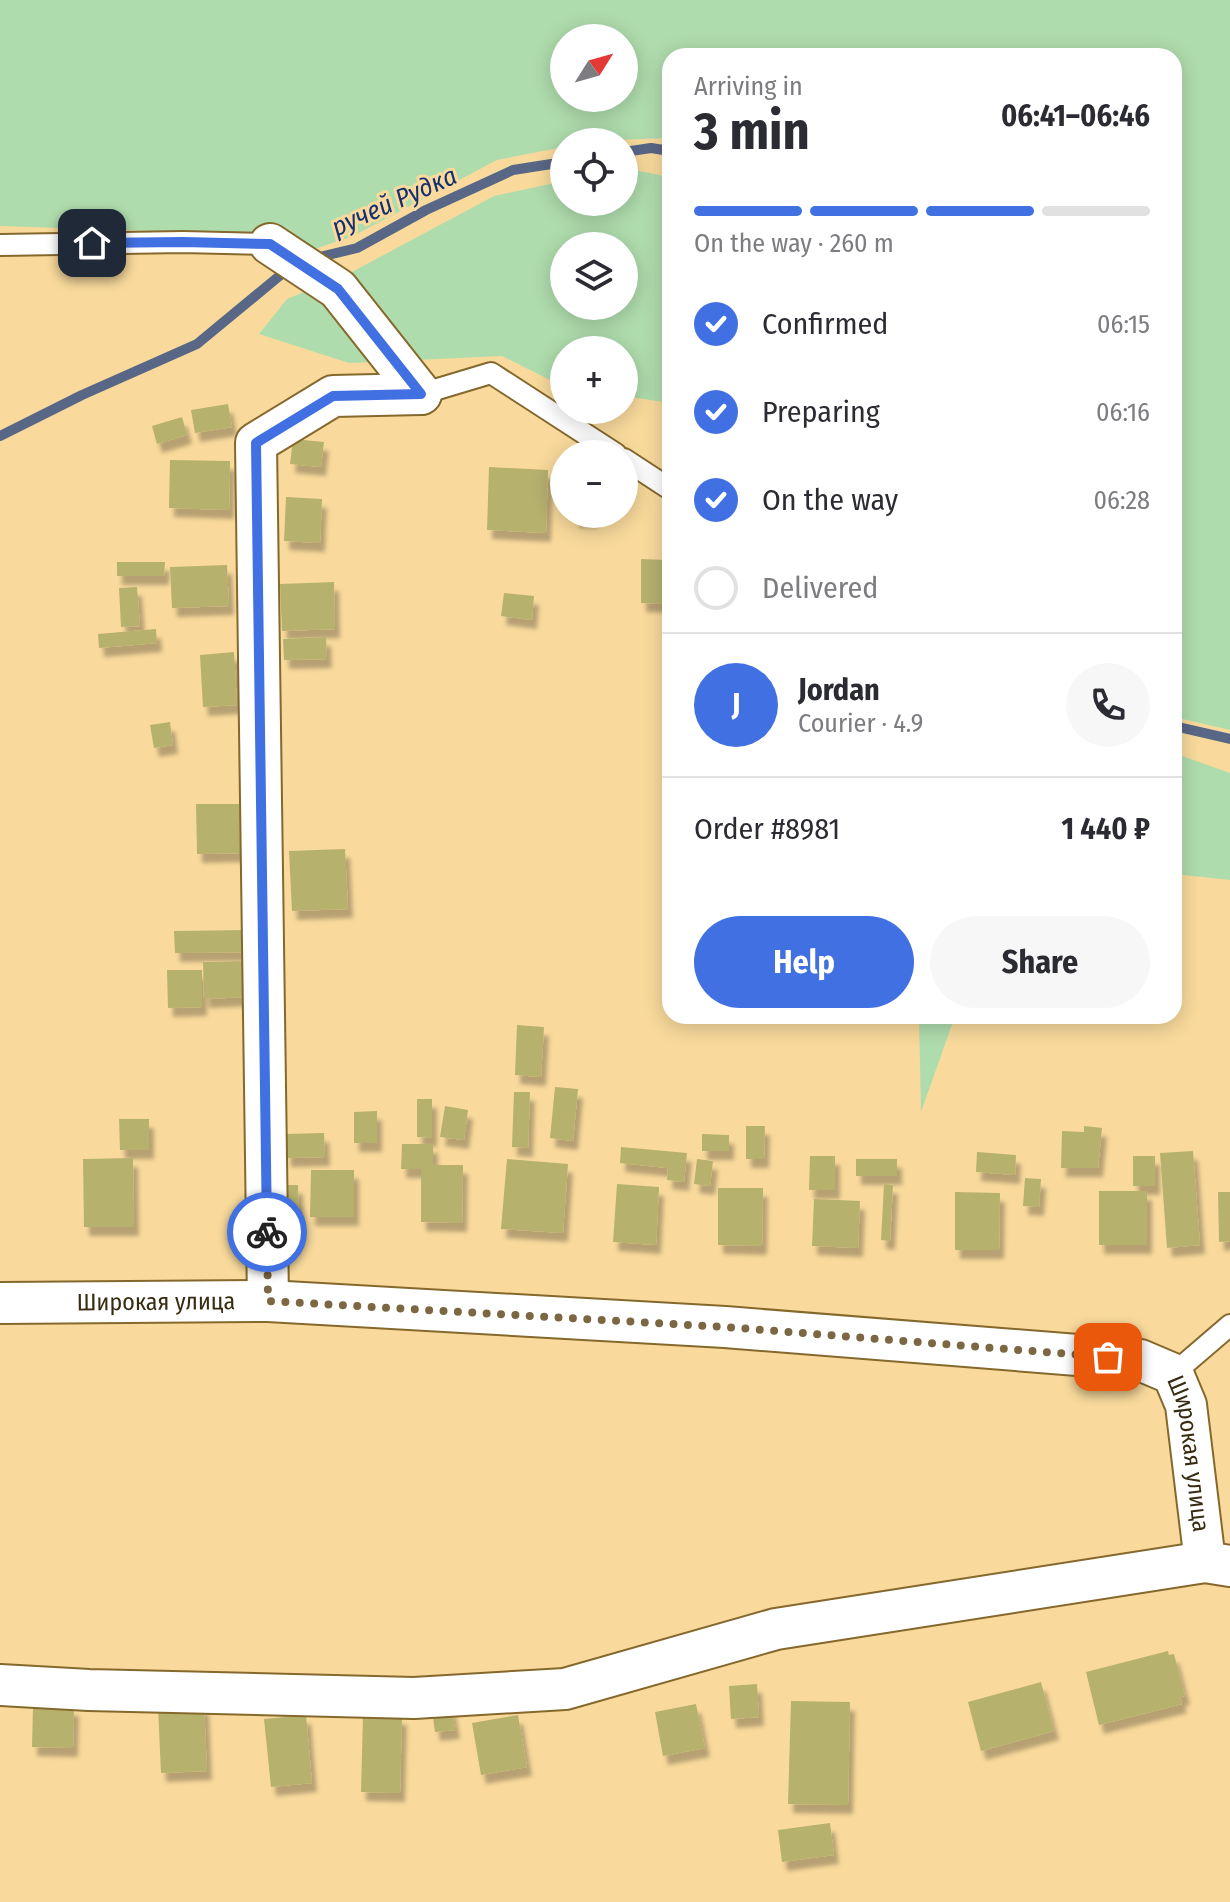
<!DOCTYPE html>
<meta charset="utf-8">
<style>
body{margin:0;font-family:"Fira Sans Condensed",sans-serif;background:#f7f7f7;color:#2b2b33;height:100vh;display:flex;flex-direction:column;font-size:30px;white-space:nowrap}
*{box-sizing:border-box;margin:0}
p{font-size:26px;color:#7c7c81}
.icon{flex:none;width:44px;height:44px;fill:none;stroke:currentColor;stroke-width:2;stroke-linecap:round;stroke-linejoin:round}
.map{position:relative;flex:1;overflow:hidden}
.panel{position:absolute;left:662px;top:48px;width:520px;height:976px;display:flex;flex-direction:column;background:#fff;border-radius:24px;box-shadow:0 4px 20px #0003}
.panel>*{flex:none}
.needle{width:52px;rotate:53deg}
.buttons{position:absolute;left:550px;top:24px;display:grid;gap:16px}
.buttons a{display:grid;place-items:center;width:88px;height:88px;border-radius:50%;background:#fff;box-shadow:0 4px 20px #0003;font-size:40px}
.pin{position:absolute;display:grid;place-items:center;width:68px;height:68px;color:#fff;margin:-34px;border-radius:16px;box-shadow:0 4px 12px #0006}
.courier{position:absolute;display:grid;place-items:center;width:80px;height:80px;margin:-40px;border:6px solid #4070e1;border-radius:50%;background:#fff;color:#222;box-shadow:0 2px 10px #0007}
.overview em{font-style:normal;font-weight:700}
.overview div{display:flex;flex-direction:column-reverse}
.overview{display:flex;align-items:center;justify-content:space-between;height:136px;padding:0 32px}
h1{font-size:52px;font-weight:700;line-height:60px}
.bar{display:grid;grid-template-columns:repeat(4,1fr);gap:12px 8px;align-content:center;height:96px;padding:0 32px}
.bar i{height:10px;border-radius:6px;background:#e1e1e2}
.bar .selected{background:#4070e1}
.bar p{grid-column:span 4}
.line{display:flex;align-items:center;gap:20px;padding:0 32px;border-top:2px solid #e1e1e2}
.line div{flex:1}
.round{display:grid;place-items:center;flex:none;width:84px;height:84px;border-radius:42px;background:#f7f7f7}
ol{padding:0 32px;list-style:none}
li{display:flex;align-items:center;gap:24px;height:88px}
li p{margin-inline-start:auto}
li .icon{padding:8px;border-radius:50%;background:#4070e1;color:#fff;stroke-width:4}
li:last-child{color:#7c7c81}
li i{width:44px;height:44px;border:4px solid #e1e1e2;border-radius:50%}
.cta{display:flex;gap:16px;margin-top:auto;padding:16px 32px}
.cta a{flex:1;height:92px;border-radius:48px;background:#4070e1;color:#fff;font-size:32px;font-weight:700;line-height:92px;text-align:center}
.cta a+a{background:#f7f7f7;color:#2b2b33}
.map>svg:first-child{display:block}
</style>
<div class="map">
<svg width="1230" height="1902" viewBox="0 0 1230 1902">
<defs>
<filter id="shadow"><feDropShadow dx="5" dy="9" stdDeviation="2" flood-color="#0004"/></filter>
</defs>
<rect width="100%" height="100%" fill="#f9da9c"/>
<g fill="#afdcad" fill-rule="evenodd">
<path d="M0,0H1230V730L1174,717V56H670V138L564,142V147L497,160L353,236L309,251L281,235L0,226ZM564,38H624V98H564Z"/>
<path d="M624,168L670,177V403L624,396V350H564V387L502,356L349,363L259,334L287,299L348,274L494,196L564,181V202H624ZM564,246H624V306H564Z"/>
<path d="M1174,753L1230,773V880L1174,874Z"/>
<path d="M919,1016H955L921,1112Z"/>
</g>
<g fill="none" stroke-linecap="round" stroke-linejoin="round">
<g stroke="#596786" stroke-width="10">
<path d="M624,152L651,148L670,151"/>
<path d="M311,259L357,248L426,210L513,170L564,162"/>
<path d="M0,436L82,395L197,344L289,268"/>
<path d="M1174,726L1230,739"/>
</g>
</g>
<g fill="#b7b16e" filter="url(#shadow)">
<path d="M228,404L232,427L195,433L191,410Z"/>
<path d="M182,417L187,435L157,444L152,426Z"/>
<path d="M293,439L324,442L321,467L290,464Z"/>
<path d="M170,460L230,461L229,510L169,508Z"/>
<path d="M489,467L548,470L546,533L487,530Z"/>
<path d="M286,497L322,499L320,543L284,541Z"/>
<rect x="574" y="514" width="19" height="5"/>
<path d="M641,559L667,560V604L641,603Z"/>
<path d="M117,562H165L164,576H117Z"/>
<path d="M227,565L229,606L172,608L170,567Z"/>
<path d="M334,582L335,629L282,631L280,584Z"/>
<path d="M137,587L140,626L121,627L119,588Z"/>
<path d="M504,593L534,596L532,620L501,616Z"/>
<path d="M156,629L157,643L99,648L98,634Z"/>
<path d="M326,637L327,659L284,660L283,639Z"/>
<path d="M234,652L237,705L203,707L200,655Z"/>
<path d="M170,722L173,745L154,748L150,725Z"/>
<path d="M196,804H239L240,853L197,854Z"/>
<path d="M345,849L348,909L292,911L289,851Z"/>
<path d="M248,930V952L175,953L174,931Z"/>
<path d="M247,961L248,997L204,999L203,962Z"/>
<path d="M167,970H202V1007L168,1008Z"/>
<path d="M517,1025L544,1027L541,1077L515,1075Z"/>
<path d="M555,1087L578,1089L573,1141L550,1138Z"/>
<path d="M514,1092H530L528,1148L512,1147Z"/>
<path d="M417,1099H432V1138L417,1137Z"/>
<path d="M445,1106L468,1110L464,1140L440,1137Z"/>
<path d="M377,1111V1143H354V1112Z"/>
<path d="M119,1119H149V1150H120Z"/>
<path d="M746,1126H765L764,1159H746Z"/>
<path d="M1084,1126L1102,1128L1098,1168H1061L1062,1131L1084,1132Z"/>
<path d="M324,1133L325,1157L286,1158L285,1134Z"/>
<path d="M702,1134L729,1135V1151H702Z"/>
<path d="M402,1144H433V1165H463L462,1223L421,1222V1169H401Z"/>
<path d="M621,1147L687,1153L684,1182L667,1180L668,1168L620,1163Z"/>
<path d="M1193,1151L1200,1245L1167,1248L1160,1153Z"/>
<path d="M977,1152L1016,1155L1015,1175L976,1172Z"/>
<path d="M810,1156H835V1190H809Z"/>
<rect x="1133" y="1156" width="22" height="30"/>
<path d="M133,1158L134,1227H84L83,1159Z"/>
<path d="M507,1159L568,1164L563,1233L501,1229Z"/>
<path d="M697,1159L713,1161L710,1186L694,1184Z"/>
<rect x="856" y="1159" width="41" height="17"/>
<path d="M311,1170H354V1217H310Z"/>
<path d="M1025,1178L1041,1179L1039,1207L1023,1206Z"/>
<path d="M617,1184L659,1187L656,1245L613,1242Z"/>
<path d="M884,1184L893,1185L890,1241L881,1240Z"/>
<path d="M278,1185H298L299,1213H279Z"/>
<path d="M718,1188H763L762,1246L718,1245Z"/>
<rect x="1099" y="1191" width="48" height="54"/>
<path d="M955,1192L1000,1193L999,1250H955Z"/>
<path d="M1218,1192H1230V1241L1219,1242Z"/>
<path d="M814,1199L860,1201L858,1248L812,1246Z"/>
<path d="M1168,1651L1169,1655L1174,1654L1185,1696L1180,1697L1182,1704L1099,1725L1086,1672Z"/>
<path d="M1041,1682L1054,1731L981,1751L968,1702Z"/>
<path d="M757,1684L759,1717L731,1719L729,1686Z"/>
<path d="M791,1701L850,1702L848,1805L788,1804Z"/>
<path d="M696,1704L705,1748L663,1756L655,1712Z"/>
<path d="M33,1705L74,1707L73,1748L32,1747Z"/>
<path d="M204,1705L207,1771L161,1773L158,1707Z"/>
<path d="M451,1707L455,1730L435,1732L432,1710Z"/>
<path d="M306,1715L312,1783L271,1787L264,1719Z"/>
<path d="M363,1715L402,1716L400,1793L361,1792Z"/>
<path d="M518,1715L527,1767L481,1775L472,1723Z"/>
<path d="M830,1823L834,1855L782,1862L778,1830Z"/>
</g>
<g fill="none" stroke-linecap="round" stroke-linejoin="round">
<defs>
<g id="service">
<path d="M0,245L183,242L270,244"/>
<path d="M421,394L491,373L616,454"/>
<path d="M624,459L670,489"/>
<path d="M1173,1374L1230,1325"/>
</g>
<g id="minor">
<path d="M270,244L338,289L421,394"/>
<path d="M268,1301L256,443L333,396L421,394"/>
<path id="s1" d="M0,1303L268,1301L725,1327L1140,1360L1173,1374L1186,1405L1205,1562L1230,1566"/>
<path d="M0,1685L89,1690L414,1698L565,1689L776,1629L1205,1562"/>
</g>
</defs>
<use href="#service" stroke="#85682c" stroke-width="24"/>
<use href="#minor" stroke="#85682c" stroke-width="44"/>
<use href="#service" stroke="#fff" stroke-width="20"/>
<use href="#minor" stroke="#fff" stroke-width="40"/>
</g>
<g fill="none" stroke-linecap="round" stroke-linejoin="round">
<path stroke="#7b6842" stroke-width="8" stroke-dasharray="0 14.4" d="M267,1232L268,1301L725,1327L1108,1357"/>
<path stroke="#4070e1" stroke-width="10" d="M92,243L183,242L270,244L338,289L421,394L333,396L256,443L267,1232"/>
</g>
<g text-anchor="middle" stroke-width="6" stroke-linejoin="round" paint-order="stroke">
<g font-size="24" fill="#372b12" stroke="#f9da9c">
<text dy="8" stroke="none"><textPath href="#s1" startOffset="156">Широкая улица</textPath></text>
<text dy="8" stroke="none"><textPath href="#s1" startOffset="1260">Широкая улица</textPath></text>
</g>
<g font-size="26" font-style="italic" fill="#153072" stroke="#f9da9c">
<text transform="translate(394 201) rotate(-24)" y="9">ручей Рудка</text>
</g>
</g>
</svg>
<div class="buttons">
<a><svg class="needle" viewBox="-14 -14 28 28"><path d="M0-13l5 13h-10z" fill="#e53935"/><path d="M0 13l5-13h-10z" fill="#7c7c81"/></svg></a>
<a><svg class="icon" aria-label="locate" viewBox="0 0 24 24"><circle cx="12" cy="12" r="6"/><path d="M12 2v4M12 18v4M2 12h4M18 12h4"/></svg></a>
<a><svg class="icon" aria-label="layers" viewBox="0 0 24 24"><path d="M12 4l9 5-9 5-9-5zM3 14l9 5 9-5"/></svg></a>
<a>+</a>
<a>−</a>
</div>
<div class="pin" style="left:1108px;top:1357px;background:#ea580c"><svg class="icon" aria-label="bag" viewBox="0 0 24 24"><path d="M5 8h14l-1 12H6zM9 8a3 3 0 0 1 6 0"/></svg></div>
<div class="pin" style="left:92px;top:243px;background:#1f2937"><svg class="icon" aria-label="home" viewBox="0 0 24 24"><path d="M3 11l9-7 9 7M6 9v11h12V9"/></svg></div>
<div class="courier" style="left:267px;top:1232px"><svg class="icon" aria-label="bike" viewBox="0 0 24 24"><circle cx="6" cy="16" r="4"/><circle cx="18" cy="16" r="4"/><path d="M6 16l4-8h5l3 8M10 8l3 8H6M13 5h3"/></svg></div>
<section class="panel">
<div class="overview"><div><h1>3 min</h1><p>Arriving in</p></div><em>06:41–06:46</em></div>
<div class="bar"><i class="selected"></i><i class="selected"></i><i class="selected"></i><i></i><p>On the way · 260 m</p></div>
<ol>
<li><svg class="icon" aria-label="check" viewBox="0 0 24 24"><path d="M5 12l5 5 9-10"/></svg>Confirmed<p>06:15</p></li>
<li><svg class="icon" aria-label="check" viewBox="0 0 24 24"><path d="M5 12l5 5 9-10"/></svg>Preparing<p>06:16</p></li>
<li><svg class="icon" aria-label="check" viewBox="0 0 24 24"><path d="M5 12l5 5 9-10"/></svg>On the way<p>06:28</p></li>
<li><i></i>Delivered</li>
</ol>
<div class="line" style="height:144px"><b class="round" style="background:#4070e1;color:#fff">J</b><div><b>Jordan</b><p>Courier · 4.9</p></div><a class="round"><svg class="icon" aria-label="phone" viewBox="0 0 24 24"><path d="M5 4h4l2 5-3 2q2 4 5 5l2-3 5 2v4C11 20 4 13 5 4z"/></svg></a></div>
<div class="line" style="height:104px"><div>Order #8981</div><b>1 440 ₽</b></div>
<div class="cta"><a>Help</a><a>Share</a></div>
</section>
</div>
